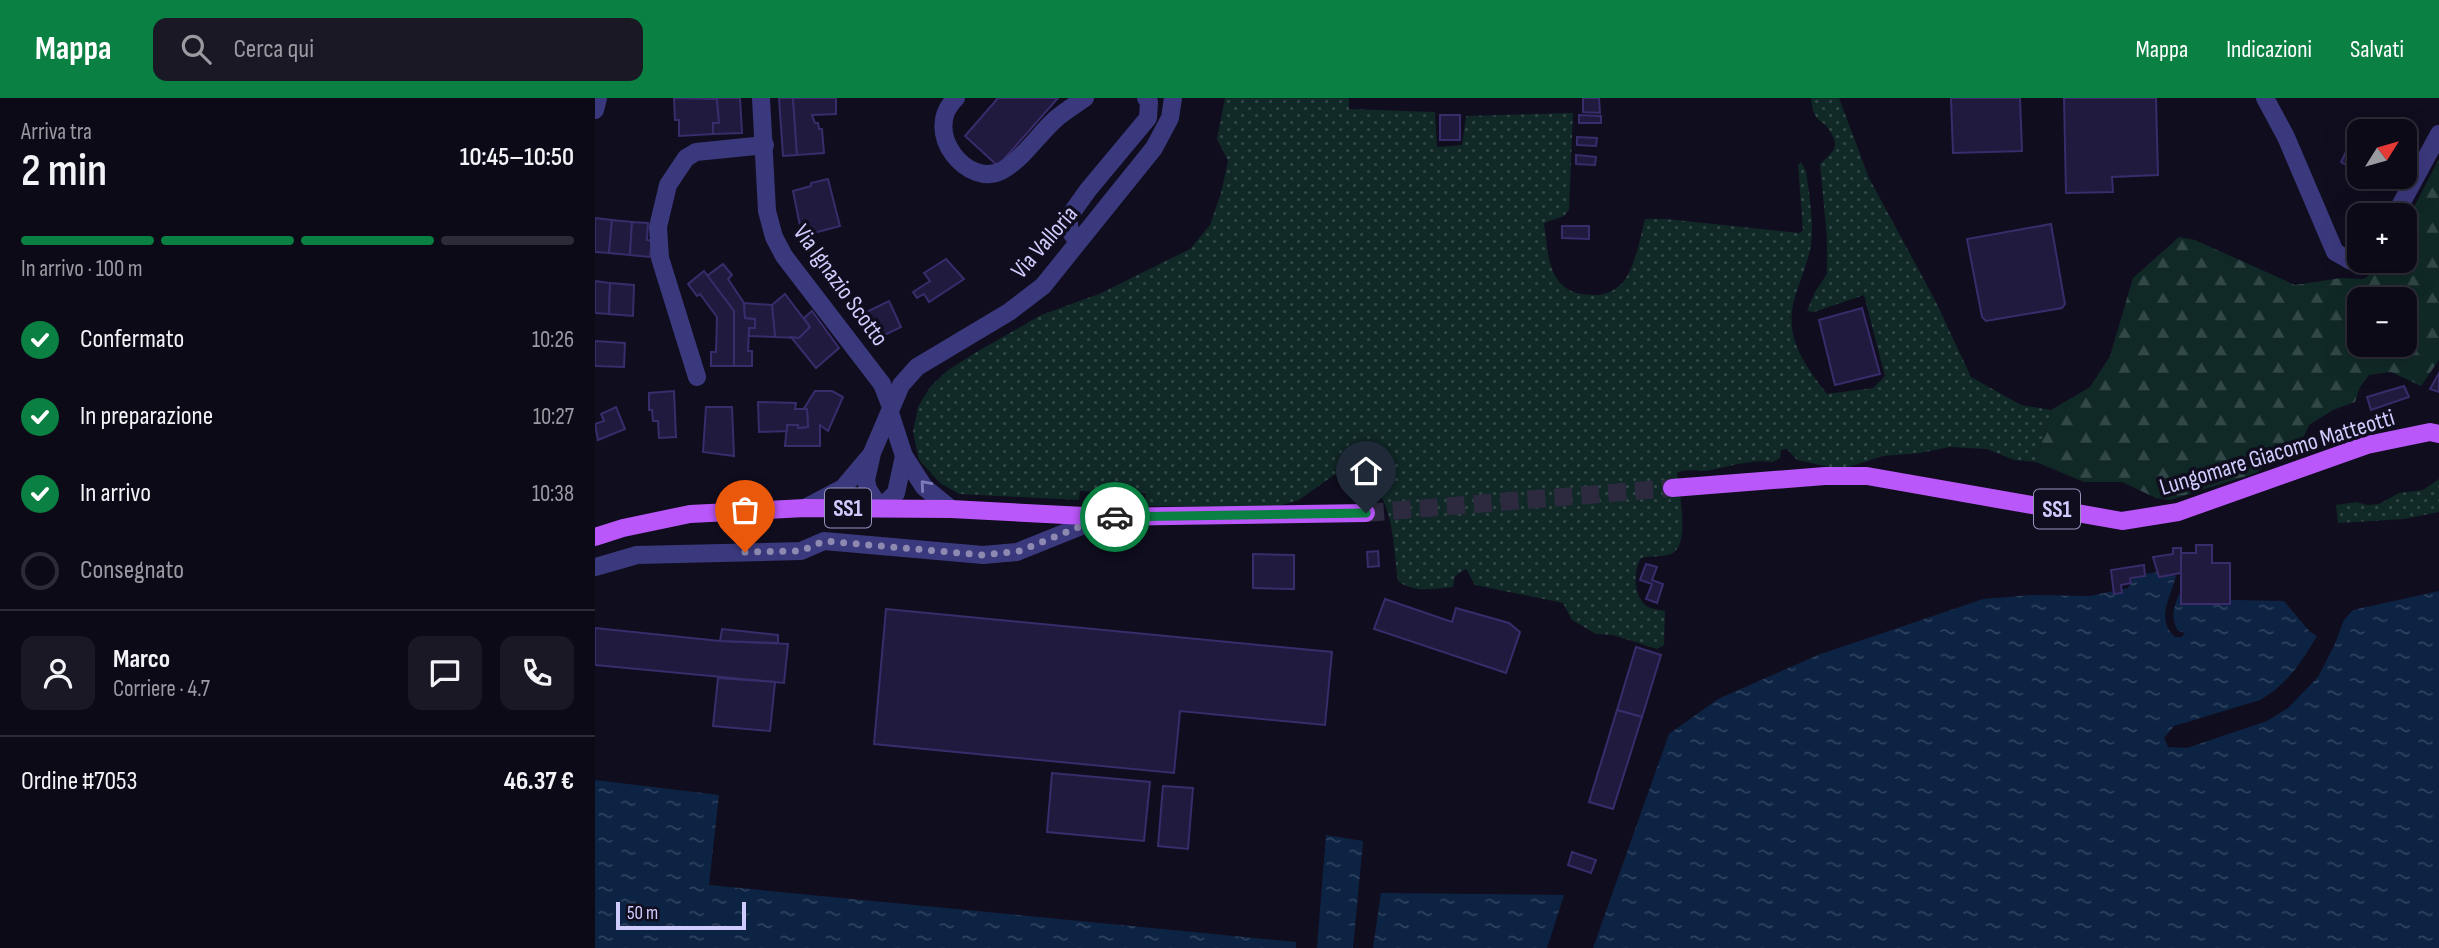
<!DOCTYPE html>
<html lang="it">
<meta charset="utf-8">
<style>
body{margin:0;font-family:"Sofia Sans Condensed",sans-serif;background:#1a1824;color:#f1f3f6;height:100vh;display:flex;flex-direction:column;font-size:26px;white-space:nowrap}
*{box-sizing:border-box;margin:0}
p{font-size:23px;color:#9a9aa1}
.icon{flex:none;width:38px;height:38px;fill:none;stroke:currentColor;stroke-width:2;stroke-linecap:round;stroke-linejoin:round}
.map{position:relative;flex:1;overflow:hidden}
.side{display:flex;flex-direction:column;background:#0c0a17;width:595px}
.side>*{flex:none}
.needle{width:46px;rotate:53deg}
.fabs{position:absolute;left:1752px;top:21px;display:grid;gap:14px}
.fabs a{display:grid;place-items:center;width:70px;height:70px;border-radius:14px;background:#0c0a17;box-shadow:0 7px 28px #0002,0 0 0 2px #2c2b36;font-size:35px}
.scale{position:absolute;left:21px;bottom:18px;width:130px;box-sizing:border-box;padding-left:7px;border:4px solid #d1ccfe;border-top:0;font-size:19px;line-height:24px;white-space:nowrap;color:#d1ccfe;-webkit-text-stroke:5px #100d1f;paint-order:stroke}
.pin{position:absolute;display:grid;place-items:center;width:60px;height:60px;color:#fff;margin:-72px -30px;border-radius:50% 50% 50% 0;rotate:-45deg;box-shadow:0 0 7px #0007}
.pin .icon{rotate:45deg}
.courier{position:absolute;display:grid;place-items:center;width:70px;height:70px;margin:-35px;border:5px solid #0b8043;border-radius:50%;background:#fff;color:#222;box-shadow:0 2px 9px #0007}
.summary em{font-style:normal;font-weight:600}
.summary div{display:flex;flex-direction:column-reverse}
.summary{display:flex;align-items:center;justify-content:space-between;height:119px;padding:0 21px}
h1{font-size:46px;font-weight:600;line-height:52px}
.bar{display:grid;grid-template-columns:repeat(4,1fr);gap:10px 7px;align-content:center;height:84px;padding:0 21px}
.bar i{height:9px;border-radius:5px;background:#2c2b36}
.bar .active{background:#0b8043}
.bar p{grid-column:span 4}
.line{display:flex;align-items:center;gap:18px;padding:0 21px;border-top:2px solid #2c2b36}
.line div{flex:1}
.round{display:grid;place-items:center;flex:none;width:74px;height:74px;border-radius:14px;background:#1a1824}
ol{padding:0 21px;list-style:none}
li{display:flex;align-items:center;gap:21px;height:77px}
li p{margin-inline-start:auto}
li .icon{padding:7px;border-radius:50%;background:#0b8043;color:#fff;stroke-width:4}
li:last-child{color:#9a9aa1}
li i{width:38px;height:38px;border:4px solid #2c2b36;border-radius:50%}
header{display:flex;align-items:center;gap:42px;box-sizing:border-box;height:98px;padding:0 35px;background:#0b8043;color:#fff}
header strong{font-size:33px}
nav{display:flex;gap:38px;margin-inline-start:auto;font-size:24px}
.search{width:490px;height:63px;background:#1a1824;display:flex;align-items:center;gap:18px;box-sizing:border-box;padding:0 24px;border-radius:14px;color:#9a9aa1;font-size:26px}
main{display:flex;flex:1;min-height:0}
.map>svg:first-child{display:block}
</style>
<header>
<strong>Mappa</strong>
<div class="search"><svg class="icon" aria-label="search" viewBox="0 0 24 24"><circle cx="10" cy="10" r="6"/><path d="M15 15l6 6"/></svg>Cerca qui</div>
<nav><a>Mappa</a><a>Indicazioni</a><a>Salvati</a></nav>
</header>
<main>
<section class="side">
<div class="summary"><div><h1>2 min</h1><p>Arriva tra</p></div><em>10:45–10:50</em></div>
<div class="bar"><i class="active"></i><i class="active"></i><i class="active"></i><i></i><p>In arrivo · 100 m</p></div>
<ol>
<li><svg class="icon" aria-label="check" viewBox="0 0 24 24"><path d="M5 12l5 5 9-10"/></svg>Confermato<p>10:26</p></li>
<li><svg class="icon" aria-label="check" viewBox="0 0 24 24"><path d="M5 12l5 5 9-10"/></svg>In preparazione<p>10:27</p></li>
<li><svg class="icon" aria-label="check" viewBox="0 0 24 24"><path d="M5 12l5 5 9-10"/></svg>In arrivo<p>10:38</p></li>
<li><i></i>Consegnato</li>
</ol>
<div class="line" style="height:126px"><a class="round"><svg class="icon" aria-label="person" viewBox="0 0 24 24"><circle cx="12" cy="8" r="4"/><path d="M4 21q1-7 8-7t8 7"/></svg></a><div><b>Marco</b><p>Corriere · 4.7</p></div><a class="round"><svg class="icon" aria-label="chat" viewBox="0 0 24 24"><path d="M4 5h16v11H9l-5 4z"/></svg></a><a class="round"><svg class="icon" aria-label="phone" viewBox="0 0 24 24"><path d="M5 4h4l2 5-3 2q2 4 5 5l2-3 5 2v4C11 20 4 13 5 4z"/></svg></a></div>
<div class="line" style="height:91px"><div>Ordine #7053</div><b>46.37 €</b></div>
</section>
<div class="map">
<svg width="1844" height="850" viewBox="0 0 1844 850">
<defs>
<pattern id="grass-dots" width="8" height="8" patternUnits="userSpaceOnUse" patternTransform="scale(1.75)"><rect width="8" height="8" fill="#102927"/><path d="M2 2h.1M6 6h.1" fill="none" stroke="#324747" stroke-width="1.8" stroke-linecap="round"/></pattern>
<pattern id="forest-firs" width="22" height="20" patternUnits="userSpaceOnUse" patternTransform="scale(1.75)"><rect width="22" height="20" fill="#102927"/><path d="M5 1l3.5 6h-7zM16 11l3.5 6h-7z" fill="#324747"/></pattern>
<pattern id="water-ripples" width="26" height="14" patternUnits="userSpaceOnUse" patternTransform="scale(1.75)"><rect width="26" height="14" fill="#0d2343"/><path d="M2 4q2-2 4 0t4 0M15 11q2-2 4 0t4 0" fill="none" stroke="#2f425f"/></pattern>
</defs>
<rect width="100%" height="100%" fill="#100d1f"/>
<g fill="url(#grass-dots)">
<path d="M630,0H754V11L840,14L842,49L867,47L871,18L978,15L974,112L969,118L949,125C954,162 953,198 1001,197C1011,197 1023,191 1029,183C1041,166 1045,141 1050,121H1071L1205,135L1208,132L1203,67L1206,64L1211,73C1214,97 1219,123 1216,147C1213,165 1205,181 1200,199C1188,238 1209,266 1232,296L1278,290L1290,278L1269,197L1219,214L1212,213L1220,194L1232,176V141L1225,66C1240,53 1246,47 1232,29C1228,24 1223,23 1220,17C1217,12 1217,6 1216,0H1244L1274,80L1341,204L1376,279L1426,307L1456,312L1441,364L1419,362L1392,351L1355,349L1325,355L1288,358L1254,369L1239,370L1202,362L1192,351L1186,352L1185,360L1178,364C1156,361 1137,368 1116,372C1103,375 1094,369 1082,375C1084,392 1095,445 1078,455C1069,460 1056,457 1046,460C1038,473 1038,500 1053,509C1058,511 1065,512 1070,513L1069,547L1062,551L1018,537L1001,536L977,522L968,505L880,487L871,471L860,478L858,489C840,491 818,495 803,483C800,463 798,417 787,401C777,386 756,380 739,377L704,402L680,409L549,408L551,395L485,393L484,402L364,396L345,385L324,362L318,334L323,309L335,289L353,272L380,255L446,217L504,196L595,151L615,127L626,95L633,63L622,41Z"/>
<path d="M1844,381V414L1809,421L1743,425L1741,407L1761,404L1772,407L1784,406L1804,395L1828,392Z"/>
</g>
<path fill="url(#forest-firs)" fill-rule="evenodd" d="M1844,61V262L1826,288L1796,274L1774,277L1765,289L1760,304L1738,312L1714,327L1701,355L1673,365L1661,375L1575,402L1561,400L1527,384H1489L1441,364L1456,312L1495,289L1515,258L1538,180L1584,139L1600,142L1700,187L1746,180L1768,181L1781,173L1789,163H1810V126ZM1764,201H1810V247H1764Z"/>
<g fill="url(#water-ripples)">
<path d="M1563,474L1577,475L1581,478C1576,499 1560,521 1580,539H1587L1590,535L1583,533C1575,518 1579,510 1584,496L1590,501L1689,503L1715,534L1722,538C1707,563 1692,587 1665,602L1579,628L1569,640L1573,649L1592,650L1672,623L1693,610L1723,579L1739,548L1749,522L1758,512L1844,493V850H998L1074,636L1123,601L1223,557L1388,501L1436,497L1495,498L1533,490L1539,478Z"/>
<path d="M0,682L124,697L114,787L701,844V850H0Z"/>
<path d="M731,737L768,743L758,850H722Z"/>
<path d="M786,795L969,797L952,850H778Z"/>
</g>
<g fill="#211a3f" stroke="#382c6b" stroke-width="2">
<path d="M79,0L122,1L124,25H118V36L84,38V22H80Z"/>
<path d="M108,0H145L147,35L118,36V25H124L122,1Z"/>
<path d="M184,0H198L202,57L188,58Z"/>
<path d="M198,0H241V16L217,17L220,25H223L224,31H227L229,55L202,57Z"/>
<path d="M403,0H463L403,68L370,38Z"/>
<path d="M988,0H1004L1005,15L988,14Z"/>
<path d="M1356,0H1425L1427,53L1358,55Z"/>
<path d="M1469,0H1561L1563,77L1517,79L1518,94L1471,95Z"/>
<rect x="845" y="17" width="20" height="25"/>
<path d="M984,17L1006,18V25H984Z"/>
<path d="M1761,33L1764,34V79H1772L1770,80L1764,79L1760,72L1746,64Z"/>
<path d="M982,39L1002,40L1001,48L982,47Z"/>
<path d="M981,57L1001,59L1000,67L981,66Z"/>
<path d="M233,81L245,128L207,138L198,93L216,88V85Z"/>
<path d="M0,120L17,122L14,155L0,154Z"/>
<path d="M17,122L37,124L35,157L14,155Z"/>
<path d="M37,124L53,125L52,142L57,143L55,159L35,157Z"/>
<path d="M1456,126L1470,206L1467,210L1391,223L1387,219L1372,141Z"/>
<path d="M967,128H994V141L967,140Z"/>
<path d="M351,161L369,181L334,204L329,196L322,200L318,194L335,183L329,175Z"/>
<path d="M128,166L137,177L133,181L149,205L150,220L160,221V230H154L153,253H157V268H139V213L112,178Z"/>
<path d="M109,173L139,213V268H116V254H121L122,219L105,196L102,198L93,186Z"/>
<path d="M0,183L15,185L14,216L0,215Z"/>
<path d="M15,185L39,187L38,218L14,216Z"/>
<path d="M190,196L215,229L204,240L180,239L177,207Z"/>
<path d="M294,203L306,229L277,243L272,234L269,235L261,219Z"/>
<path d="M149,205L177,207L180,239L154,238V230H160V221L150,220Z"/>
<path d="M1267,210L1285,276L1240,287L1224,222Z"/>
<path d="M217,213L244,250L221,270L196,239L204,240L215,229L209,220Z"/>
<path d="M0,243L30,245L29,269L0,268Z"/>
<path d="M1844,275V294L1835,291Z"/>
<path d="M1809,288L1814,299L1776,312L1772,299Z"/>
<path d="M79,293L81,339L64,340L63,323H58L57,312H54V295Z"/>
<path d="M220,293H237L248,299L233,333L225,327V348H190L192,327H203V330L213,329L212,311L208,312Z"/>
<path d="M163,304L201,305L200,311H212L213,329L203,330V327H192V333L164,334Z"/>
<path d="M21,309L30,331L3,342L0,326L9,323L6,316Z"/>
<path d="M111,309H137L139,358L108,354Z"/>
<path d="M1601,447H1617V465H1635V506H1586V455H1601Z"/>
<path d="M1578,450H1586V475L1564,479L1558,459L1578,456Z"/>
<path d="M783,453L784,468L773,469L772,454Z"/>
<path d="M658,456L699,457V491L658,490Z"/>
<path d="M1051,466L1062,469L1057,482L1068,486L1062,505L1051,501L1057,486L1045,482Z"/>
<path d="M1549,467L1550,478L1535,480L1536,485L1526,487L1527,495L1519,496L1516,472Z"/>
<path d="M790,501L857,524L861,510L914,525L925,534L911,575L779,531Z"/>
<path d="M291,511L737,554L730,627L585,613L579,675L279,646Z"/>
<path d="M0,530L125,543L193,546L189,585L0,567Z"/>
<path d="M127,531L183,537V545L125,543Z"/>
<path d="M1041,549L1066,557L1047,619L1022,612Z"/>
<path d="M123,580L180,584L175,633L118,628Z"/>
<path d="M1022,612L1047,619L1018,711L994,704Z"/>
<path d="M457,675L555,684L549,743L452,734Z"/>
<path d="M568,688L598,690L593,751L563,748Z"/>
<path d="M977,754L1001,762L996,775L973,767Z"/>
</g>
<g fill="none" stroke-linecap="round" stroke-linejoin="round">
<path stroke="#2d2a40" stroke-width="18" stroke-dasharray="18 9" stroke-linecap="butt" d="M771,415L1077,390"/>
<g stroke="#3b397d" stroke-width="18">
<path d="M166,0L172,113L179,139L189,158L287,286L296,309"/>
<path d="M361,0C325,34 374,92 408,72C430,59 444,35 463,19C472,12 481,6 490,0"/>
<path d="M0,12L3,0"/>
<path d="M483,144L475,133L473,120L493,92L553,20L554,4L551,0"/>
<path d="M102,279L65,160L63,129L73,87L91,60L101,54L170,47"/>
<path d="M0,469L42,457L206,453L229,443L388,457L422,454L509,419"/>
</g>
<g stroke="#3b397d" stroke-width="18">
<path d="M1670,0L1691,39L1740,154L1756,163L1764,161"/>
<path d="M1800,117L1844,36"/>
<path d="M295,315L309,358L329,389L356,411"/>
<path d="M309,358L301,395L285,410L273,391L271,382L277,355L306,287L322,269L414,214L448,188L559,50L575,20L578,0"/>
<path d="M210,410L248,390L275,358"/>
</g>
<g stroke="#ba57fa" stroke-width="18">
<path d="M1077,390L1230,378H1272L1527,423L1583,414L1772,347L1835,334L1844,336"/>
<path d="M0,439L28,430L95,416L210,410L356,411L509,419L771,415"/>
</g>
</g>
<defs><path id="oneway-chevron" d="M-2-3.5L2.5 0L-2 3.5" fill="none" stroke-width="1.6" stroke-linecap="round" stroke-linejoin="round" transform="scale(1.75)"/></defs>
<use stroke="#7e7bb7" href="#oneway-chevron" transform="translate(330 387) rotate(-131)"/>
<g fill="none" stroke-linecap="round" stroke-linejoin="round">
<path stroke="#8d89b0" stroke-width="7" stroke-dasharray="0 12.6" d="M150,454L206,453L229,443L388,457L405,455L422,454L509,419H520"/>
<path stroke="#0b8043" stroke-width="9" d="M520,419L771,415"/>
</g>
<g text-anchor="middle" stroke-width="7" stroke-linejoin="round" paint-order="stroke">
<g fill="#100d1f" stroke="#9793bb" stroke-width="2">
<rect x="230" y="390.5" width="46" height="39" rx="5"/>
<rect x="1439" y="391.5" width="46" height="39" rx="5"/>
</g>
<g font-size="23" font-weight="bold" fill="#d1ccfe">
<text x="253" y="418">SS1</text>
<text x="1462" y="419">SS1</text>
</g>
<g font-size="24" fill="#d1ccfe" stroke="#100d1f">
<text transform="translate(449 144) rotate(-49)" y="8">Via Valloria</text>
<text transform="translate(246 187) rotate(54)" y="8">Via Ignazio Scotto</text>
<text transform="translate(1682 354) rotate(-17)" y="8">Lungomare Giacomo Matteotti</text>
</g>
</g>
</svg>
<div class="fabs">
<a><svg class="needle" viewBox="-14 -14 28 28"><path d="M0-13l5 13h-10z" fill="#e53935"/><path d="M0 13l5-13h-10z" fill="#9a9aa1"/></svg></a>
<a>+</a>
<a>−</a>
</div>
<div class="scale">50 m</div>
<div class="pin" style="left:150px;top:454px;background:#ea580c"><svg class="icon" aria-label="bag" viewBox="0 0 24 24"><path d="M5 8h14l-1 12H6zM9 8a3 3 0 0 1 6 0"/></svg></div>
<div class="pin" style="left:771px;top:415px;background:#1f2937"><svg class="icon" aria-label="home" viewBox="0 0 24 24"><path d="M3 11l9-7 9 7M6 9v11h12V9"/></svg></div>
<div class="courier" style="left:520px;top:419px"><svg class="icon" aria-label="car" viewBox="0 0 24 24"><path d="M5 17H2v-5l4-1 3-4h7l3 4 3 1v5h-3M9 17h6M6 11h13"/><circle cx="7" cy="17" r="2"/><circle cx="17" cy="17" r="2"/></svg></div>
</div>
</main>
